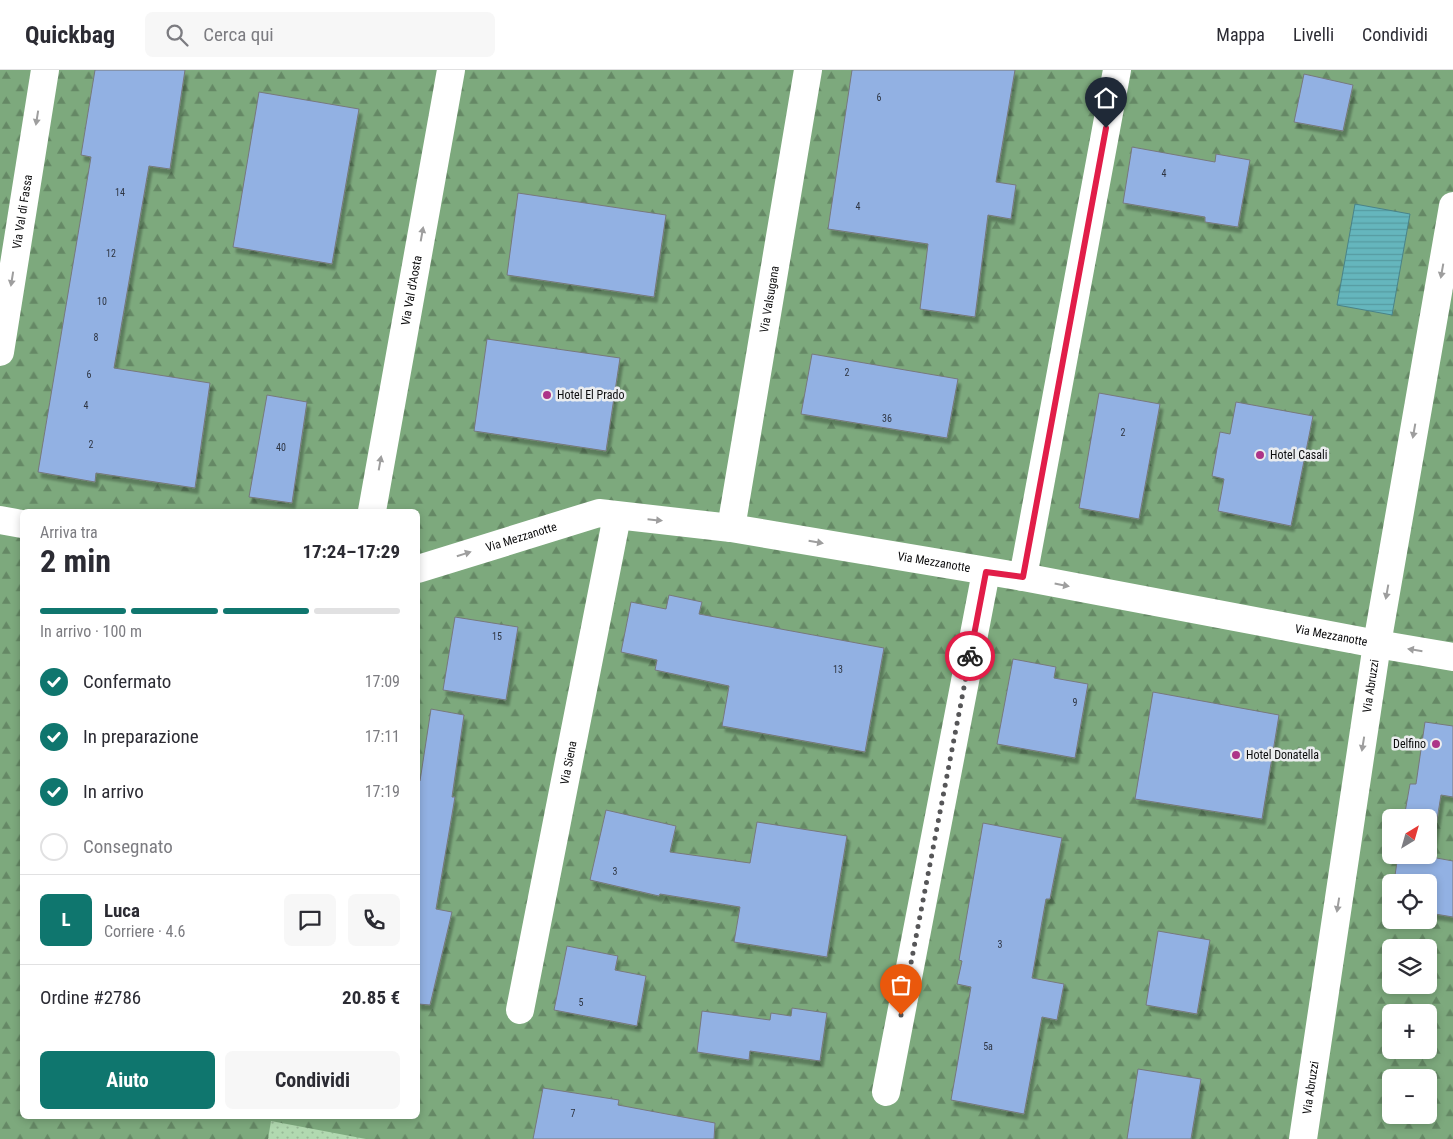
<!DOCTYPE html>
<html lang="it">
<meta charset="utf-8">
<style>
body{margin:0;font-family:"Roboto Condensed",sans-serif;background:#f7f7f7;color:#2b2b33;height:100vh;display:flex;flex-direction:column;font-size:19px;white-space:nowrap}
*{box-sizing:border-box;margin:0}
p{font-size:16px;color:#7c7c81}
.icon{flex:none;width:28px;height:28px;fill:none;stroke:currentColor;stroke-width:2;stroke-linecap:round;stroke-linejoin:round}
.map{position:relative;flex:1;overflow:hidden}
.details{position:absolute;left:20px;top:439px;width:400px;height:610px;display:flex;flex-direction:column;background:#fff;border-radius:8px;box-shadow:0 2px 8px #0003}
.details>*{flex:none}
.needle{width:32px;rotate:37deg}
.fabs{position:absolute;left:1382px;top:739px;display:grid;gap:10px}
.fabs a{display:grid;place-items:center;width:55px;height:55px;border-radius:8px;background:#fff;box-shadow:0 2px 8px #0003;font-size:25px}
.pin{position:absolute;display:grid;place-items:center;width:42px;height:42px;color:#fff;margin:-51px -21px;border-radius:50% 50% 50% 0;rotate:-45deg;box-shadow:0 0 5px #0007}
.pin .icon{rotate:45deg}
.courier{position:absolute;display:grid;place-items:center;width:50px;height:50px;margin:-25px;border:4px solid #e11d48;border-radius:50%;background:#fff;color:#222;box-shadow:0 1px 6px #0007}
.head em{font-style:normal;font-weight:700}
.head div{display:flex;flex-direction:column-reverse}
.head{display:flex;align-items:center;justify-content:space-between;height:85px;padding:0 20px}
h1{font-size:32px;font-weight:700;line-height:38px}
.bar{display:grid;grid-template-columns:repeat(4,1fr);gap:8px 5px;align-content:center;height:60px;padding:0 20px}
.bar i{height:6px;border-radius:4px;background:#e1e1e2}
.bar .selected{background:#0f766e}
.bar p{grid-column:span 4}
.line{display:flex;align-items:center;gap:12px;padding:0 20px;border-top:1px solid #e1e1e2}
.line div{flex:1}
.round{display:grid;place-items:center;flex:none;width:52px;height:52px;border-radius:8px;background:#f7f7f7}
ol{padding:0 20px;list-style:none}
li{display:flex;align-items:center;gap:15px;height:55px}
li p{margin-inline-start:auto}
li .icon{padding:5px;border-radius:50%;background:#0f766e;color:#fff;stroke-width:4}
li:last-child{color:#7c7c81}
li i{width:28px;height:28px;border:2px solid #e1e1e2;border-radius:50%}
.action{display:flex;gap:10px;margin-top:auto;padding:10px 20px}
.action a{flex:1;height:58px;border-radius:8px;background:#0f766e;color:#fff;font-size:20px;font-weight:700;line-height:58px;text-align:center}
.action a+a{background:#f7f7f7;color:#2b2b33}
header{display:flex;align-items:center;gap:30px;box-sizing:border-box;height:70px;padding:0 25px;background:#fff;border-bottom:1px solid #e1e1e2}
header strong{font-size:24px}
nav{display:flex;gap:28px;margin-inline-start:auto;font-size:18px}
.search{width:350px;height:45px;background:#f7f7f7;display:flex;align-items:center;gap:12px;box-sizing:border-box;padding:0 18px;border-radius:8px;color:#7c7c81;font-size:19px}
.map>svg:first-child{display:block}
</style>
<header>
<strong>Quickbag</strong>
<div class="search"><svg class="icon" aria-label="search" viewBox="0 0 24 24"><circle cx="10" cy="10" r="6"/><path d="M15 15l6 6"/></svg>Cerca qui</div>
<nav><a>Mappa</a><a>Livelli</a><a>Condividi</a></nav>
</header>
<div class="map">
<svg width="1453" height="1069" viewBox="0 0 1453 1069">
<defs>
<pattern id="forest-firs" width="22" height="20" patternUnits="userSpaceOnUse" patternTransform="scale(1.25)"><rect width="22" height="20" fill="#7da97d"/><path d="M5 1l3.5 6h-7zM16 11l3.5 6h-7z" fill="#658865"/></pattern>
<pattern id="park-dots" width="8" height="8" patternUnits="userSpaceOnUse" patternTransform="scale(1.25)"><rect width="8" height="8" fill="#b1d9b0"/><path d="M2 2h.1M6 6h.1" fill="none" stroke="#97b996" stroke-width="1.8" stroke-linecap="round"/></pattern>
<pattern id="water-rules" width="6" height="5" patternUnits="userSpaceOnUse" patternTransform="scale(1.25)"><rect width="6" height="5" fill="#65b6bd"/><path d="M0 2.5h6" fill="none" stroke="#569ba1"/></pattern>
<filter id="shadow"><feDropShadow dx="3" dy="5.5" stdDeviation="1" flood-color="#0004"/></filter>
</defs>
<rect width="100%" height="100%" fill="#dedfe2"/>
<path fill="url(#forest-firs)" fill-rule="evenodd" d="M0,0H1453V1069H0ZM22,441H418V1046H22ZM1391,748H1429V785H1391ZM1391,812H1429V850H1391ZM1391,878H1429V915H1391ZM1391,942H1429V980H1391ZM1391,1008H1429V1045H1391Z"/>
<path fill="url(#park-dots)" d="M271,1051L366,1069H268Z"/>
<path fill="url(#water-rules)" stroke="#4a8388" d="M1355,134L1410,144L1392,245L1337,235Z"/>
<g fill="#92b1e3" stroke="#77797b" filter="url(#shadow)">
<path d="M95,0H185L170,99L149,96L114,298L210,313L195,418L96,403L95,412L38,402L91,87L81,85Z"/>
<path d="M852,0H1015L996,112L1016,115L1011,149L988,145L975,247L920,239L928,174L828,159Z"/>
<path d="M1304,4L1353,15L1343,61L1294,52Z"/>
<path d="M259,22L359,39L332,194L233,177Z"/>
<path d="M1132,77L1215,92L1216,84L1250,90L1238,157L1205,152V147L1123,133Z"/>
<path d="M518,123L666,145L654,227L507,205Z"/>
<path d="M487,269L620,288L606,381L474,361Z"/>
<path d="M812,284L958,309L947,368L801,344Z"/>
<path d="M1099,323L1160,334L1139,449L1079,438Z"/>
<path d="M267,325L307,332L292,433L249,427Z"/>
<path d="M1236,332L1313,346L1291,456L1218,441L1224,409L1212,406L1220,362L1230,364Z"/>
<path d="M669,525L702,532L699,544L884,578L865,682L722,656L729,616L655,600L657,590L621,582L631,532L666,539Z"/>
<path d="M455,547L518,557L506,630L443,620Z"/>
<path d="M1013,589L1056,597L1054,608L1088,614L1075,688L997,674Z"/>
<path d="M1153,622L1279,645L1262,749L1135,729Z"/>
<path d="M431,639L464,645L452,727H455L436,839L452,842L430,935L418,934V711H420Z"/>
<path d="M1425,652L1453,656V727L1441,725L1431,787L1453,791V847L1429,843V812H1394L1398,785H1429V748H1404L1410,714H1416Z"/>
<path d="M606,740L676,756L670,782L750,793L757,752L847,766L827,887L734,872L740,837L660,824L659,826L590,810Z"/>
<path d="M983,753L1062,768L1050,829H1046L1032,908L1064,914L1057,950L1042,947L1024,1044L951,1030L971,917L957,914L962,891L959,890Z"/>
<path d="M1158,861L1210,870L1197,944L1146,935Z"/>
<path d="M567,876L618,886L615,900L646,906L637,956L554,940Z"/>
<path d="M792,938L827,943L820,991L750,981L749,990L697,982L702,941L770,950L771,943L791,946Z"/>
<path d="M1138,999L1201,1009L1191,1069H1127Z"/>
<path d="M543,1018L619,1030L618,1035L715,1053L714,1069H533Z"/>
</g>
<g fill="none" stroke-linecap="round" stroke-linejoin="round">
<g stroke="#fff" stroke-width="28">
<path id="s1" d="M0,282L45,0"/>
<path id="s2" d="M372,441L451,0"/>
<path d="M0,450L22,454"/>
<path id="s3" d="M731,458L808,0"/>
<path id="s4" d="M418,499L599,443L731,458L1023,507L1377,574L1453,587"/>
<path d="M1023,507L1117,0"/>
<path id="s5" d="M520,940L617,446"/>
<path d="M886,1022L986,502"/>
<path id="s6" d="M1303,1069L1377,574L1453,136"/>
</g>
</g>
<defs><path id="oneway-solid" d="M-6-.8H1V-3.2L6.5 0L1 3.2V.8H-6Z" transform="scale(1.25)"/></defs>
<g fill="#9e9e9e">
<use href="#oneway-solid" transform="translate(37 48) rotate(99)"/>
<use href="#oneway-solid" transform="translate(422 164) rotate(-80)"/>
<use href="#oneway-solid" transform="translate(1442 201) rotate(100)"/>
<use href="#oneway-solid" transform="translate(12 209) rotate(99)"/>
<use href="#oneway-solid" transform="translate(1414 361) rotate(100)"/>
<use href="#oneway-solid" transform="translate(380 393) rotate(-80)"/>
<use href="#oneway-solid" transform="translate(655 450) rotate(6)"/>
<use href="#oneway-solid" transform="translate(816 472) rotate(10)"/>
<use href="#oneway-solid" transform="translate(464 484) rotate(-17)"/>
<use href="#oneway-solid" transform="translate(1062 515) rotate(11)"/>
<use href="#oneway-solid" transform="translate(1387 522) rotate(100)"/>
<use href="#oneway-solid" transform="translate(1415 580) rotate(-171)"/>
<use href="#oneway-solid" transform="translate(1363 674) rotate(99)"/>
<use href="#oneway-solid" transform="translate(1338 835) rotate(99)"/>
</g>
<g fill="none" stroke-linecap="round" stroke-linejoin="round">
<path stroke="#565658" stroke-width="5" stroke-dasharray="0 9" d="M901,945L970,586"/>
<path stroke="#e11d48" stroke-width="6" d="M970,586L986,502L1023,507L1106,58"/>
</g>
<g fill="#ad3488" stroke="#ebedef" stroke-width="2">
<circle cx="547" cy="325" r="5"/>
<circle cx="1260" cy="385" r="5"/>
<circle cx="1436" cy="674" r="5"/>
<circle cx="1236" cy="685" r="5"/>
</g>
<g text-anchor="middle" stroke-width="5" stroke-linejoin="round" paint-order="stroke">
<g font-size="10" fill="#2e3542">
<text x="879" y="31">6</text>
<text x="1164" y="107">4</text>
<text x="120" y="126">14</text>
<text x="858" y="140">4</text>
<text x="111" y="187">12</text>
<text x="102" y="235">10</text>
<text x="96" y="271">8</text>
<text x="847" y="306">2</text>
<text x="89" y="308">6</text>
<text x="86" y="339">4</text>
<text x="887" y="352">36</text>
<text x="1123" y="366">2</text>
<text x="91" y="378">2</text>
<text x="281" y="381">40</text>
<text x="497" y="570">15</text>
<text x="838" y="603">13</text>
<text x="1075" y="636">9</text>
<text x="615" y="805">3</text>
<text x="1000" y="878">3</text>
<text x="581" y="936">5</text>
<text x="988" y="980">5a</text>
<text x="573" y="1047">7</text>
</g>
<g font-size="12" fill="#0c0c0d" stroke="#ebedef">
<text dy="4" stroke="none"><textPath href="#s1" startOffset="142">Via Val di Fassa</textPath></text>
<text dy="4" stroke="none"><textPath href="#s2" startOffset="224">Via Val d'Aosta</textPath></text>
<text dy="4" stroke="none"><textPath href="#s3" startOffset="232">Via Valsugana</textPath></text>
<text dy="4" stroke="none"><textPath href="#s4" startOffset="108">Via Mezzanotte</textPath></text>
<text dy="4" stroke="none"><textPath href="#s4" startOffset="528">Via Mezzanotte</textPath></text>
<text dy="4" stroke="none"><textPath href="#s4" startOffset="932">Via Mezzanotte</textPath></text>
<text dy="4" stroke="none"><textPath href="#s6" startOffset="458">Via Abruzzi</textPath></text>
<text dy="4" stroke="none"><textPath href="#s5" startOffset="252">Via Siena</textPath></text>
<text dy="4" stroke="none"><textPath href="#s6" startOffset="52">Via Abruzzi</textPath></text>
</g>
<g font-size="12" fill="#0c0c0d" stroke="#ebedef" text-anchor="start">
<text x="557" y="329">Hotel El Prado</text>
<text x="1270" y="389">Hotel Casali</text>
<text x="1426" y="678" text-anchor="end">Delfino</text>
<text x="1246" y="689">Hotel Donatella</text>
</g>
</g>
</svg>
<div class="fabs">
<a><svg class="needle" viewBox="-14 -14 28 28"><path d="M0-13l5 13h-10z" fill="#e53935"/><path d="M0 13l5-13h-10z" fill="#7c7c81"/></svg></a>
<a><svg class="icon" aria-label="locate" viewBox="0 0 24 24"><circle cx="12" cy="12" r="6"/><path d="M12 2v4M12 18v4M2 12h4M18 12h4"/></svg></a>
<a><svg class="icon" aria-label="layers" viewBox="0 0 24 24"><path d="M12 4l9 5-9 5-9-5zM3 14l9 5 9-5"/></svg></a>
<a>+</a>
<a>−</a>
</div>
<div class="pin" style="left:901px;top:945px;background:#ea580c"><svg class="icon" aria-label="bag" viewBox="0 0 24 24"><path d="M5 8h14l-1 12H6zM9 8a3 3 0 0 1 6 0"/></svg></div>
<div class="pin" style="left:1106px;top:58px;background:#1f2937"><svg class="icon" aria-label="home" viewBox="0 0 24 24"><path d="M3 11l9-7 9 7M6 9v11h12V9"/></svg></div>
<div class="courier" style="left:970px;top:586px"><svg class="icon" aria-label="bike" viewBox="0 0 24 24"><circle cx="6" cy="16" r="4"/><circle cx="18" cy="16" r="4"/><path d="M6 16l4-8h5l3 8M10 8l3 8H6M13 5h3"/></svg></div>
<section class="details">
<div class="head"><div><h1>2 min</h1><p>Arriva tra</p></div><em>17:24–17:29</em></div>
<div class="bar"><i class="selected"></i><i class="selected"></i><i class="selected"></i><i></i><p>In arrivo · 100 m</p></div>
<ol>
<li><svg class="icon" aria-label="check" viewBox="0 0 24 24"><path d="M5 12l5 5 9-10"/></svg>Confermato<p>17:09</p></li>
<li><svg class="icon" aria-label="check" viewBox="0 0 24 24"><path d="M5 12l5 5 9-10"/></svg>In preparazione<p>17:11</p></li>
<li><svg class="icon" aria-label="check" viewBox="0 0 24 24"><path d="M5 12l5 5 9-10"/></svg>In arrivo<p>17:19</p></li>
<li><i></i>Consegnato</li>
</ol>
<div class="line" style="height:90px"><b class="round" style="background:#0f766e;color:#fff">L</b><div><b>Luca</b><p>Corriere · 4.6</p></div><a class="round"><svg class="icon" aria-label="chat" viewBox="0 0 24 24"><path d="M4 5h16v11H9l-5 4z"/></svg></a><a class="round"><svg class="icon" aria-label="phone" viewBox="0 0 24 24"><path d="M5 4h4l2 5-3 2q2 4 5 5l2-3 5 2v4C11 20 4 13 5 4z"/></svg></a></div>
<div class="line" style="height:65px"><div>Ordine #2786</div><b>20.85 €</b></div>
<div class="action"><a>Aiuto</a><a>Condividi</a></div>
</section>
</div>
